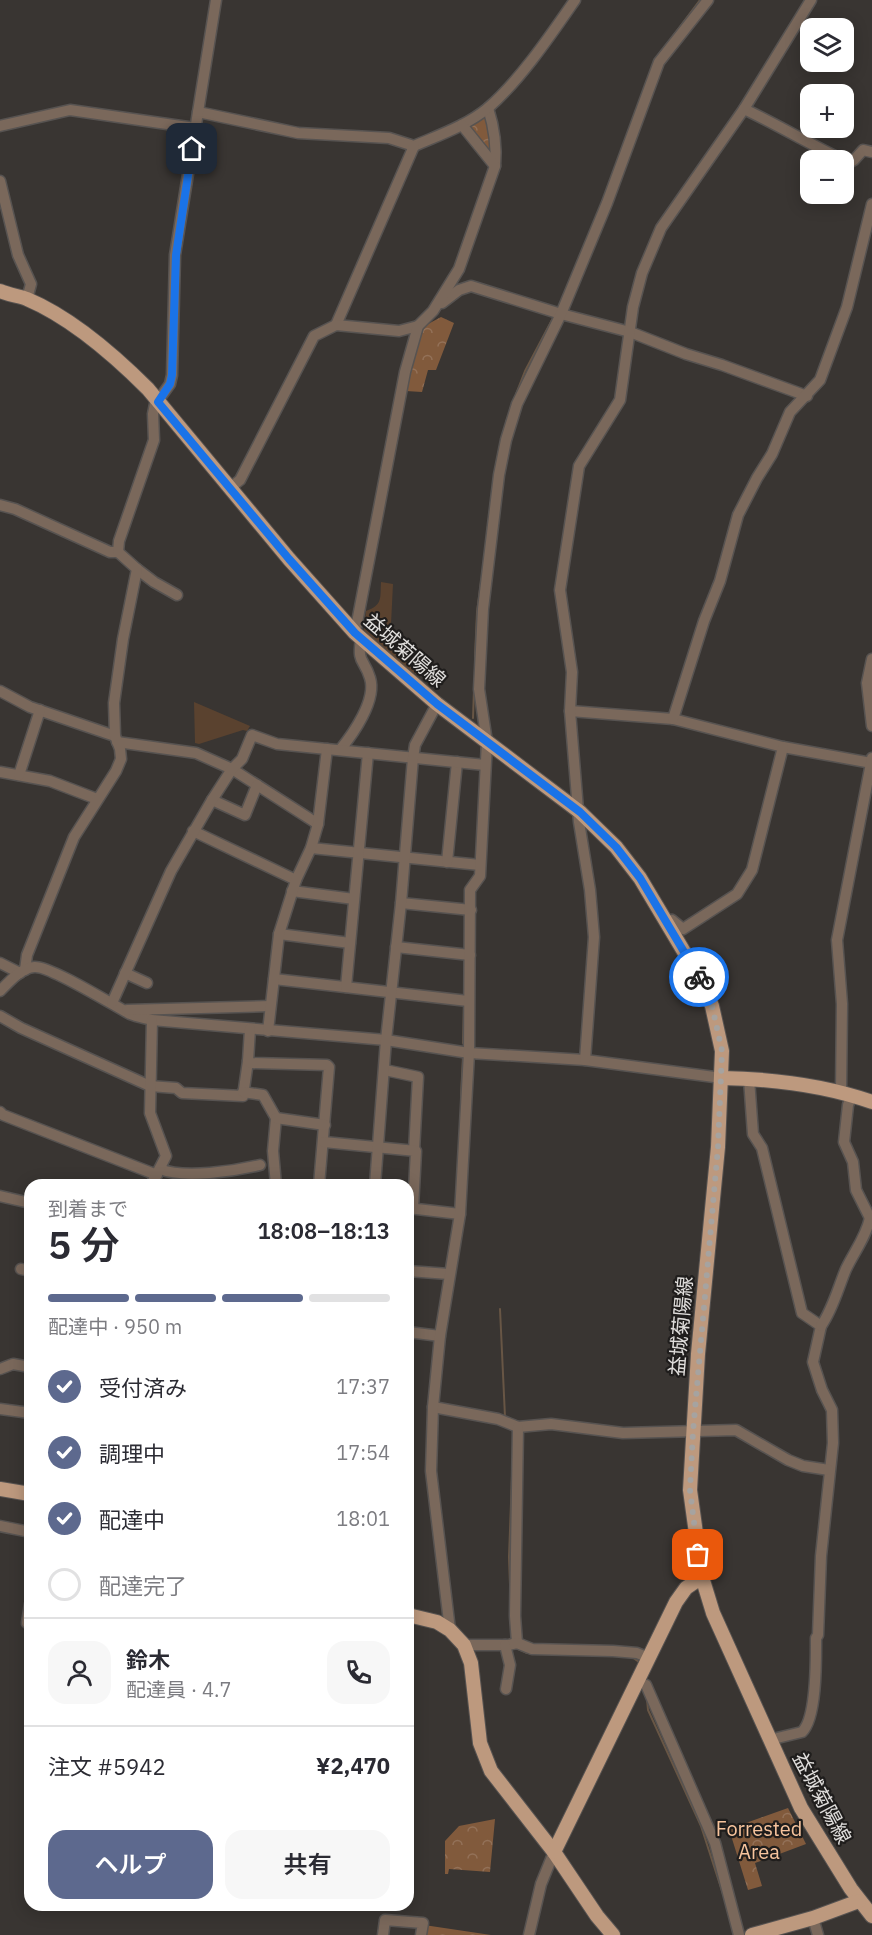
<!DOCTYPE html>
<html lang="ja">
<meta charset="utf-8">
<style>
body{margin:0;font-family:"IBM Plex Sans","Noto Sans JP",sans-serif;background:#f7f7f7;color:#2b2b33;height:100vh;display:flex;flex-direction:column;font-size:22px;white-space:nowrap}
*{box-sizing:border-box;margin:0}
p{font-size:20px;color:#7c7c81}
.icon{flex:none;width:33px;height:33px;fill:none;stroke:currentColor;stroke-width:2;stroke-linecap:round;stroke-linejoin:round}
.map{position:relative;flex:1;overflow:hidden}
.side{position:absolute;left:24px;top:1179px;width:390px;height:732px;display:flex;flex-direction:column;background:#fff;border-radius:18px;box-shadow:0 3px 15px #0003}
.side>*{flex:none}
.buttons{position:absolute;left:800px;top:18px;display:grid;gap:12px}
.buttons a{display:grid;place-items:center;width:54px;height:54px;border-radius:12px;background:#fff;box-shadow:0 3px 15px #0003;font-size:30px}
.pin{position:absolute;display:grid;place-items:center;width:51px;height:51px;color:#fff;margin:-26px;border-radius:12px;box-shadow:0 3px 9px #0006}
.courier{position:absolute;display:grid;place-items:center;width:60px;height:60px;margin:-30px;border:4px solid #1a73e8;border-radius:50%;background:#fff;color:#222;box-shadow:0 2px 8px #0007}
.summary em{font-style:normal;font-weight:600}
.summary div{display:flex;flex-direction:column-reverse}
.summary{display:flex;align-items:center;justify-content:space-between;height:102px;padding:0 24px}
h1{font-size:39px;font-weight:600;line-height:45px}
.bar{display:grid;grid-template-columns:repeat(4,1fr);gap:9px 6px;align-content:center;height:72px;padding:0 24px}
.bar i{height:8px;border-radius:4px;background:#e1e1e2}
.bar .current{background:#5d698e}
.bar p{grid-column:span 4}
.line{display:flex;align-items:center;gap:15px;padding:0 24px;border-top:2px solid #e1e1e2}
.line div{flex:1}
.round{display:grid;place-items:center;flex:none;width:63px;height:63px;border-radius:18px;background:#f7f7f7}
ol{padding:0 24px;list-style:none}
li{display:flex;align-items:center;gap:18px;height:66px}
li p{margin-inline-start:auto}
li .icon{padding:6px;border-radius:50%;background:#5d698e;color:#fff;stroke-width:4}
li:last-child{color:#7c7c81}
li i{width:33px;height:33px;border:3px solid #e1e1e2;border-radius:50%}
.primary-button{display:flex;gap:12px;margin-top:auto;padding:12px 24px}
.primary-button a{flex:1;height:69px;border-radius:18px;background:#5d698e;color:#fff;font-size:24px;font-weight:600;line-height:69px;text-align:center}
.primary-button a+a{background:#f7f7f7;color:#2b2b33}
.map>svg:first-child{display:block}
</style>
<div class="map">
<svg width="872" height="1935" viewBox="0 0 872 1935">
<defs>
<pattern id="forest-crowns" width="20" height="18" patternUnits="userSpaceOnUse" patternTransform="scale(1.5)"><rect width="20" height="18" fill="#815a3c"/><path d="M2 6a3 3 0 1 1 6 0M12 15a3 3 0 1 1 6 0" fill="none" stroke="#937158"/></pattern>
</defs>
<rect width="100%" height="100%" fill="#393532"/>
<g fill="#5a422f">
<path d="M381,582L393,584L390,644L419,648L421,676C398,668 380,647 364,630L366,611C383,605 380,598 381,582Z"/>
<path d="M194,702L250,726L247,731L243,730L199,744L195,743Z"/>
</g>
<g fill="url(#forest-crowns)">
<path d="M485,113L488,118L493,159L466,125Z"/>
<path d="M441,317L454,323L436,370H428L422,392L406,391L417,330Z"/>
<path d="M788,1808L806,1844L755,1863L762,1886L748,1890L729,1829Z"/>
<path d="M495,1819L490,1872L449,1869L448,1874H445V1841L459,1826Z"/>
<path d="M424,1925L491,1935H423Z"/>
</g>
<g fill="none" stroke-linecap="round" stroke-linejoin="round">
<g stroke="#685645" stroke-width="2">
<path d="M664,48L700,0"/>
<path d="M516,394L525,371L554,316"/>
<path d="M506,422L511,408"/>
<path d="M487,534L491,501"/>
<path d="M475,657L477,612L481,582"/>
<path d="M473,718L474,689"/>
<path d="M481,748V757"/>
<path d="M463,1043L464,1004"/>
<path d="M461,1096L463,1056"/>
<path d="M500,1309L505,1417"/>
<path d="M512,1642L509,1557L512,1476"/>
<path d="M516,1648L527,1653"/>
<path d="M632,1657L639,1662"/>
<path d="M647,1699L648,1710L701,1826L723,1894"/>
</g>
<defs>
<g id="minor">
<path d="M488,108C494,127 497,146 495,166"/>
<path d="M744,109C780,126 813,146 849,163L854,160L863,150L872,152"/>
<path d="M198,112L298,133L389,138L414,146C439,135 466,126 488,108C521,79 550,36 575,0"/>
<path d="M0,126L70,110L195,128"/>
<path d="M0,181L18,255L31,284L27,299"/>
<path d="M442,303L459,290L471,286L561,314L630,332L686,354L722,365L807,396"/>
<path d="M336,325L414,146"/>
<path d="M157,402L170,384L172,375L175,255L216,0"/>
<path d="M230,488L240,480L314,336L336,325L399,331L418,326"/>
<path d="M0,505L15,509L110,552H118"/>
<path d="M137,569L154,582L177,595"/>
<path d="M355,633L405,372L418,326L433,311L459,269L495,166L462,125"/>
<path d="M872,659L867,683L872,726"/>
<path d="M0,691L30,707L115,736"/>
<path d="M570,711L673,719L783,747L872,763"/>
<path d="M673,719L704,621L720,581L738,515L757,478L772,454L790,412L820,380L847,307L872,204"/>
<path d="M117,742L196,753L232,769L318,824"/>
<path d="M340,750C353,734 377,700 370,678C364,658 357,664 361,639"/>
<path d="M0,772L50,781L97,799"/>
<path d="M19,775L40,710"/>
<path d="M212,800L245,815L257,785"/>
<path d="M193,831L296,880"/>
<path d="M311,848L480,865"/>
<path d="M447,862L457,762"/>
<path d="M292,891L354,899"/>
<path d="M401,903L471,910"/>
<path d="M667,923L672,920L683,929L737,894L752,870L783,747"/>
<path d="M279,934L350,943"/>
<path d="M396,947L470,955"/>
<path d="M0,963L20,973"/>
<path d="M25,970L27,955L74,837L116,771L121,759L120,749L115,736L114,703L123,639L137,569L118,552L119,541L154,440L153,414L156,399"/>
<path d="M125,973L147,983"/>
<path d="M274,979L468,1001"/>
<path d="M346,987L368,753"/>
<path d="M0,991C9,982 21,968 34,967C49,965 113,1005 130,1014C137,1017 145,1018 152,1020L386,1040L469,1053L585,1060L722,1078"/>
<path d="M112,1003L171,871L212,800L232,769L242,759L252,735L277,744L485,765"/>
<path d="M127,1010L270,1006"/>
<path d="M0,1016L21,1028L150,1086L176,1088L182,1093L243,1096L248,1061"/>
<path d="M250,1029L248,1061L251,1063L327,1065L329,1067L319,1185"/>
<path d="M268,1031L279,934L296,880L311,848L318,824L327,749"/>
<path d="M585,1060L594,937L590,890L579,822L570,711L572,672L560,590L579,466L620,400L633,307L642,273L661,228L744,109L811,0"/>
<path d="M385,1070L418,1077L414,1151"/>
<path d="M749,1079L753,1134L762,1148L802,1313L821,1326L813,1362L822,1390L832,1410L833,1443L821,1556L818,1635L816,1638C816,1659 817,1718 802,1732L769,1740"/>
<path d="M243,1092L263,1095L276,1118L273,1151L276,1185"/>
<path d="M841,1092L842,1004L837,940L872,758"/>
<path d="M852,1095L848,1105L844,1142L853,1162L856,1190L870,1218H872"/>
<path d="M0,1112L3,1115L157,1175"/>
<path d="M276,1118L325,1125"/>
<path d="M324,1142L416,1151L413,1208"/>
<path d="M160,1169C184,1179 235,1171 260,1165"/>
<path d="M151,1185L166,1156L150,1113L152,1020"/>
<path d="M375,1185L386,1040L401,903L413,758L415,745L437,704"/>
<path d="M0,1196L30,1203"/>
<path d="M408,1208L460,1214"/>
<path d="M21,1269L30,1271"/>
<path d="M408,1271L449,1274"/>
<path d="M821,1326C833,1309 838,1288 846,1269C854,1252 866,1237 870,1218"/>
<path d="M408,1332L440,1336"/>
<path d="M0,1369L13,1364L30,1367"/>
<path d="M433,1407L498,1419L518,1427L551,1424L623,1433L736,1430L788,1460L803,1466L829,1470"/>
<path d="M0,1409L30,1413"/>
<path d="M0,1526L30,1532"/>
<path d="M27,1623L30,1604"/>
<path d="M450,1630L431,1471L433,1407L440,1336L460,1214L469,1053L470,890L480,876L487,742L479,689L483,609L499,475L506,440L517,404L561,314L607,203L659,62L708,0"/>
<path d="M517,1643L515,1616L518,1427"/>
<path d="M464,1645H508L517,1643L532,1649L613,1651L637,1653L649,1658"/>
<path d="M505,1645L510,1665L506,1689"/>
<path d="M646,1685L715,1843L739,1935"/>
<path d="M813,1918L818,1935"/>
<path d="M383,1935L385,1920L423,1923L421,1935"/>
<path d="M529,1935L541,1884L554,1852"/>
</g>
<g id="major">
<path d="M0,291C9,295 19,296 27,299C72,318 115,356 148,389L289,559L355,633L437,704L580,812L616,847L640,878L702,982L712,1006L722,1051L718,1147L698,1354L690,1490L702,1577L713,1613L801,1808L851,1889L872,1916"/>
<path d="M722,1078C772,1079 824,1085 872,1102"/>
<path d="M0,1489L30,1494"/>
<path d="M408,1615L437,1622L450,1630L464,1645L471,1663L480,1743L491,1771L554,1852L597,1916L613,1935"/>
<path d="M554,1852L676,1602L686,1588L702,1577"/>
<path d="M752,1935L813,1918L859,1901"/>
</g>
</defs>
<use href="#minor" stroke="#575351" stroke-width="13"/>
<use href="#major" stroke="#575351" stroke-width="16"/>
<use href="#minor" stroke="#7a685b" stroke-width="10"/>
<use href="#major" stroke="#bd997e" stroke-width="14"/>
</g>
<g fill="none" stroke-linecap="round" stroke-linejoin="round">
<path stroke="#a6a3a0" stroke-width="6" stroke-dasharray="0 10.8" d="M698,1555L690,1490L693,1432L718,1147L722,1051L712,1006L699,977"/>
<path stroke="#1a73e8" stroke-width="8" d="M192,149L176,255L172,375L170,384L158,402L289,559L355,633L437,704L580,812L616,847L640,878L699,977"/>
</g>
<g text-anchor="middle" stroke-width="4.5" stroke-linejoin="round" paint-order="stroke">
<g font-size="20" fill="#e0dedc" stroke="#1f1d1c">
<text transform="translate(405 650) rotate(41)" y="7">益城菊陽線</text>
<text transform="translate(681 1326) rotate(-85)" y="7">益城菊陽線</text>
<text transform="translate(822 1798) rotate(62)" y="7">益城菊陽線</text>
</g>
<g font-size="20" fill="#f7c49d" stroke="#1f1d1c">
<text x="759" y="1836">Forrested<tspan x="759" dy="23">Area</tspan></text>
</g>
</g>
</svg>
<div class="buttons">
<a><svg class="icon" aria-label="layers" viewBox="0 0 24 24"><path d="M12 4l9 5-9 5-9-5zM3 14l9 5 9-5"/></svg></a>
<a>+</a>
<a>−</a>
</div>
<div class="pin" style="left:698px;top:1555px;background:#ea580c"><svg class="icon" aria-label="bag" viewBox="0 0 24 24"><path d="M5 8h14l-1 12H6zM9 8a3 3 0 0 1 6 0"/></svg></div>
<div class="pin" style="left:192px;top:149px;background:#1f2937"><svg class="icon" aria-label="home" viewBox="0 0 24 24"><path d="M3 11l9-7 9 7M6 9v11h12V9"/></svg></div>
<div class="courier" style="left:699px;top:977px"><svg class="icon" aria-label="bike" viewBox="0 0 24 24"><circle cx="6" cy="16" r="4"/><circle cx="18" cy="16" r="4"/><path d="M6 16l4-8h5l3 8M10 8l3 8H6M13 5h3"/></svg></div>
<section class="side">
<div class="summary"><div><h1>5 分</h1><p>到着まで</p></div><em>18:08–18:13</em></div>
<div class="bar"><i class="current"></i><i class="current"></i><i class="current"></i><i></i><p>配達中 · 950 m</p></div>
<ol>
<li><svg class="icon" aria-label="check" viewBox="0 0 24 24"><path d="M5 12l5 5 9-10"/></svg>受付済み<p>17:37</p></li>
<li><svg class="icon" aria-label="check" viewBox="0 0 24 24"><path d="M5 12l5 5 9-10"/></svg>調理中<p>17:54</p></li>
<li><svg class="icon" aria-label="check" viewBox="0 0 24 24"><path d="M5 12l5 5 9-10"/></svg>配達中<p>18:01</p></li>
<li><i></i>配達完了</li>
</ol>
<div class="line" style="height:108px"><a class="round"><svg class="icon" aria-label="person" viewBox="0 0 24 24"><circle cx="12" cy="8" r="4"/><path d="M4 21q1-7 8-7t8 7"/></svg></a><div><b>鈴木</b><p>配達員 · 4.7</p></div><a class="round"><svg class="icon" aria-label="phone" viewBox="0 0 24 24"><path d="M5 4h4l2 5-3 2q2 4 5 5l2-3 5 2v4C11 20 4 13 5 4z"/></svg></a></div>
<div class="line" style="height:78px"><div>注文 #5942</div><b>¥2,470</b></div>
<div class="primary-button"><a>ヘルプ</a><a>共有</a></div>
</section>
</div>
